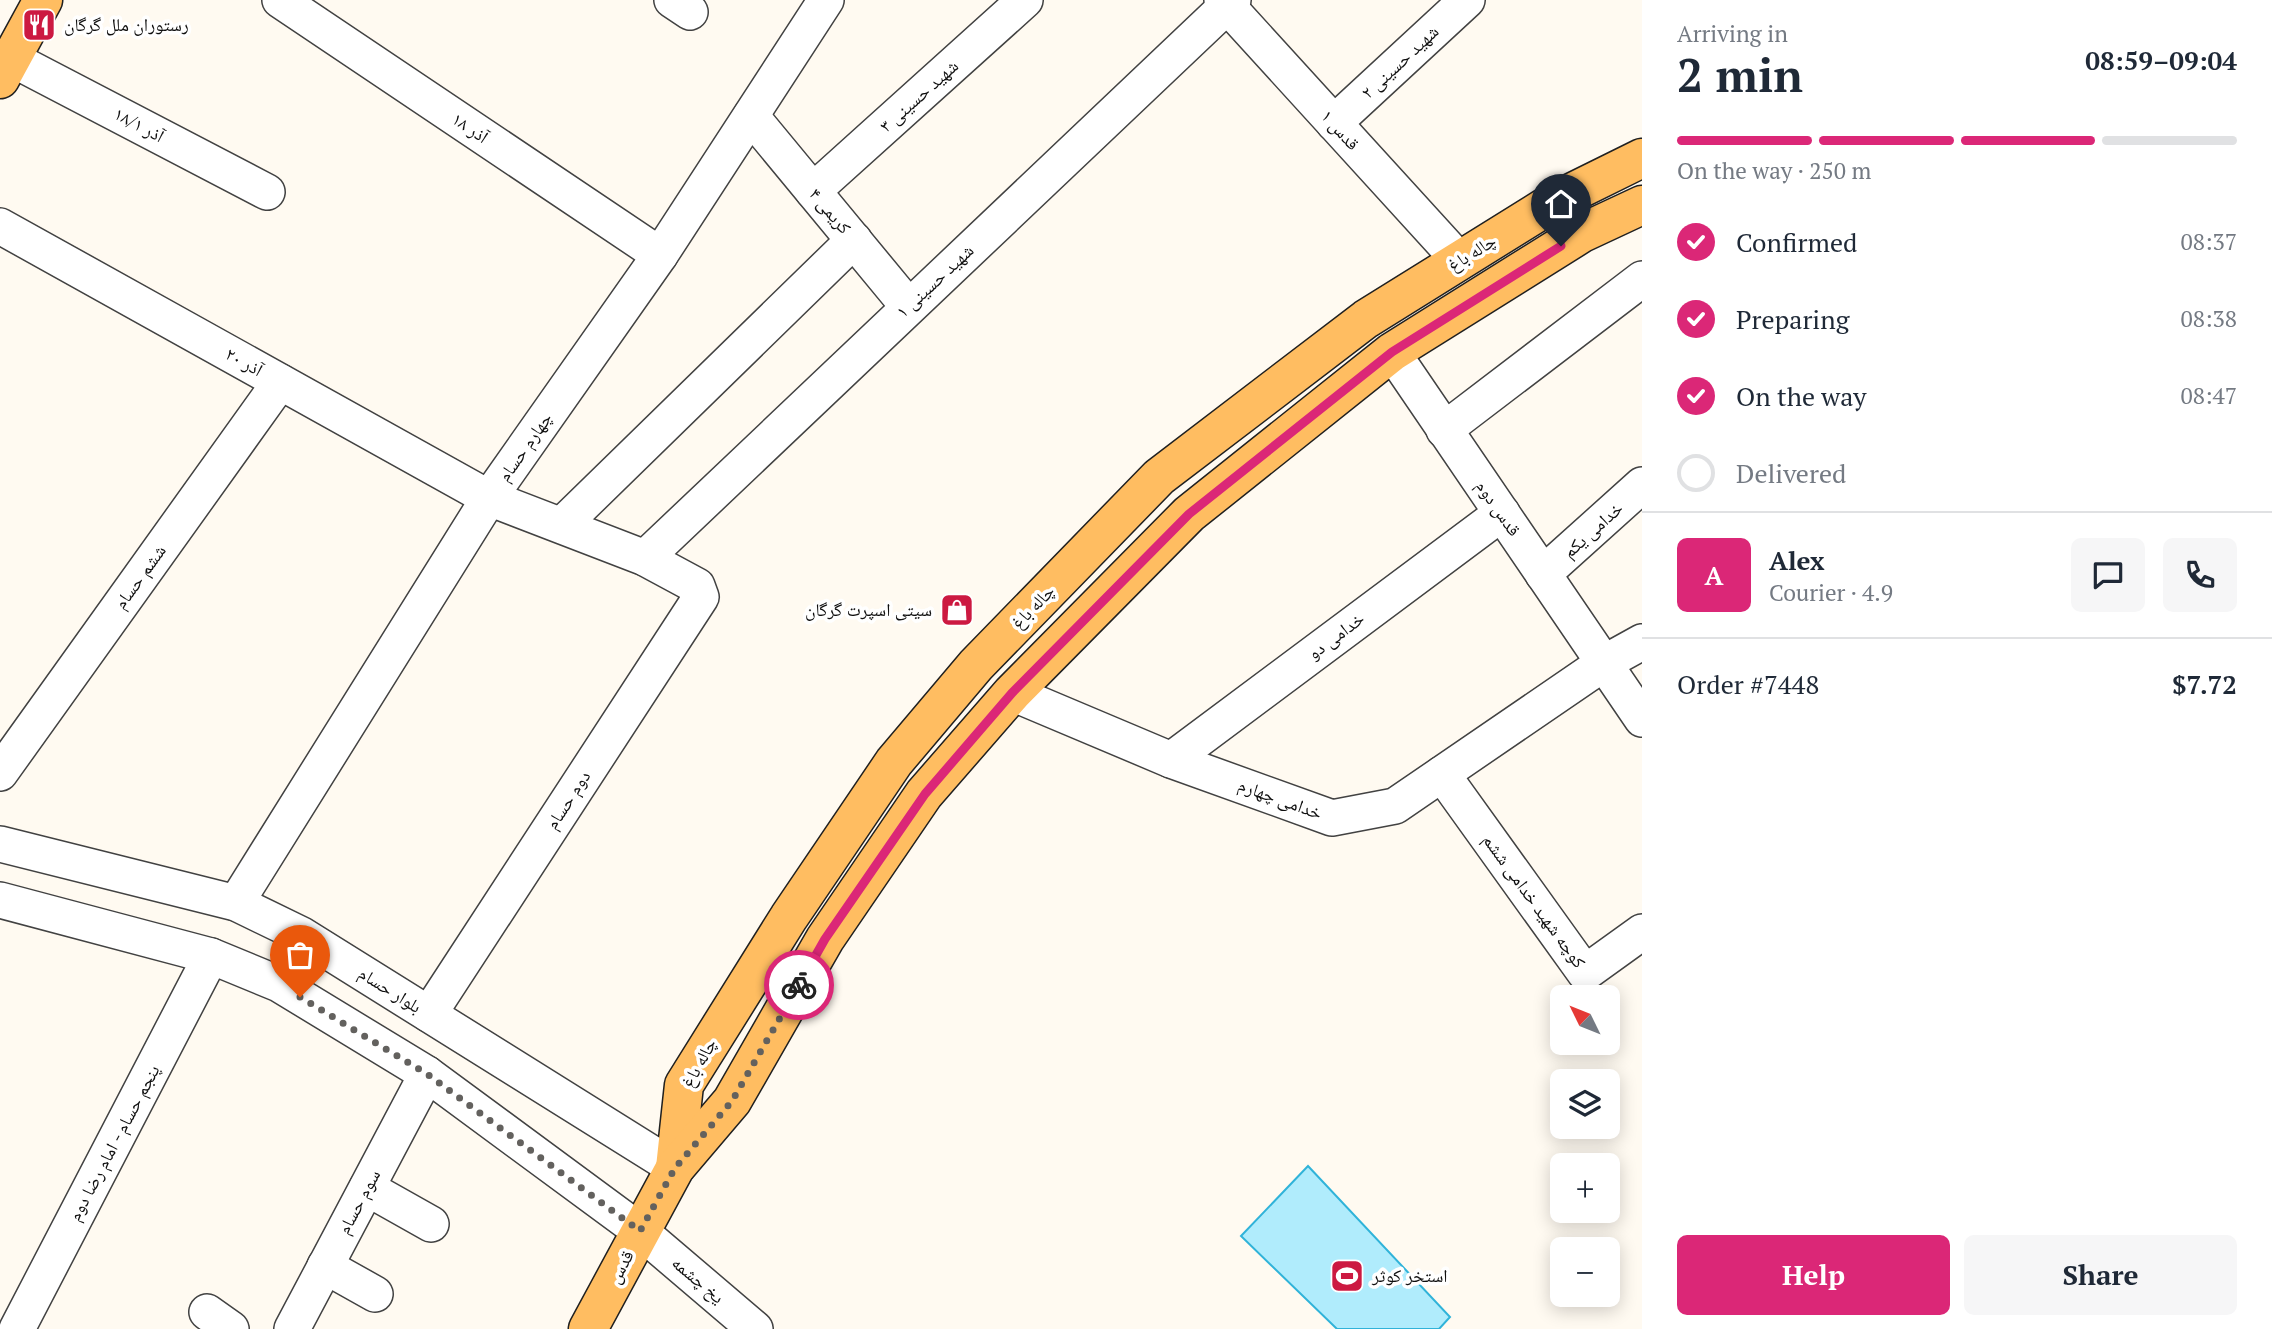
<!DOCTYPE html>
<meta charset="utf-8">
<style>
body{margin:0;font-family:"PT Serif","Noto Naskh Arabic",serif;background:#f6f6f7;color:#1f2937;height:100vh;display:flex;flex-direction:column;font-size:26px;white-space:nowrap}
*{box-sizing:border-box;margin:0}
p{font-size:23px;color:#747a83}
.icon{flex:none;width:38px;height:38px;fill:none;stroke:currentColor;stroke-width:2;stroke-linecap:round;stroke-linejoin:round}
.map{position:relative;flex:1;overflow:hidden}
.panel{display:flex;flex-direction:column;background:#fff;width:630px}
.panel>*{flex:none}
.needle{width:46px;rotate:313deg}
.fabs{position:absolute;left:1550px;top:985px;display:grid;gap:14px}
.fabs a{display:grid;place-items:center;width:70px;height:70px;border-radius:10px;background:#fff;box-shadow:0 4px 18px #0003;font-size:35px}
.pin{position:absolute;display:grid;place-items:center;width:60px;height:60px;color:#fff;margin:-72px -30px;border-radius:50% 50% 50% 0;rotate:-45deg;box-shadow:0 0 7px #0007}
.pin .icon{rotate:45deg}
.courier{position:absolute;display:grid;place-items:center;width:70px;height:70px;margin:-35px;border:5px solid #db2777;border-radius:50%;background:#fff;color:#222;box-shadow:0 2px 9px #0007}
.overview em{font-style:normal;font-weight:700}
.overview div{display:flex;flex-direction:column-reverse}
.overview{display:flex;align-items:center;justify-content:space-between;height:119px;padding:0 35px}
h1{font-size:46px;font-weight:700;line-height:52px}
.bar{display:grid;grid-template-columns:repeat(4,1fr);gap:10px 7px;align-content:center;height:84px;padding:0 35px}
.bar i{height:9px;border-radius:5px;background:#e0e1e3}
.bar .current{background:#db2777}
.bar p{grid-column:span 4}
.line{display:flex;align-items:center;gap:18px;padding:0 35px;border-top:2px solid #e0e1e3}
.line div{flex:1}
.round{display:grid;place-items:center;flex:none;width:74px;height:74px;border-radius:10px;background:#f6f6f7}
ol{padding:0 35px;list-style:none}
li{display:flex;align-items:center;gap:21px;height:77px}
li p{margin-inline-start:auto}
li .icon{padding:7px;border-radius:50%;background:#db2777;color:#fff;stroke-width:4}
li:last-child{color:#747a83}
li i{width:38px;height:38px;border:4px solid #e0e1e3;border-radius:50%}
.primary-button{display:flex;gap:14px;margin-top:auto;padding:14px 35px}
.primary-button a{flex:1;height:80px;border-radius:10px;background:#db2777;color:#fff;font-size:28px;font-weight:700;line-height:80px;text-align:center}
.primary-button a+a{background:#f6f6f7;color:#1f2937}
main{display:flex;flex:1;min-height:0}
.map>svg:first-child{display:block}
</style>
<main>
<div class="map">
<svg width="1642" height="1329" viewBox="0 0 1642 1329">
<rect width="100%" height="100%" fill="#fffaf1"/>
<path fill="#b0ecfc" stroke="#30b3d9" stroke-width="2" d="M1308,1166L1450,1317L1439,1329H1337L1241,1236Z"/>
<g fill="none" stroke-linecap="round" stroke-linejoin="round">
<defs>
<g id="minor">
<path d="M280,0L660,255"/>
<path d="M672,0L690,12"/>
<path d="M1222,0L1459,260"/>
<path d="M12,59L267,192"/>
<path d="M751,116L908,306"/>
<path d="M1334,123L1467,0"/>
<path d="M813,191L1025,0"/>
<path d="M0,226L489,498L645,558L697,586L701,597L429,1014"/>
<path d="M1392,352L1642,719"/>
<path d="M1444,430L1642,279"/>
<path d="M563,524L854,240"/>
<path d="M645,558L1233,0"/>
<path d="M1543,574L1642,485"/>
<path d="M1012,693L1171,760L1332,818L1395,806L1604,663L1642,642"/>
<path d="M1171,760L1502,513"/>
<path d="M0,773L280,382"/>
<path d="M1442,774L1585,973L1642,932"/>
<path d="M0,844L236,903L302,935L675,1168"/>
<path d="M0,900L211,956L279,984L427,1074L640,1231L755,1329"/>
<path d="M236,903L489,498L660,255L826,0"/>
<path d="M367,1188L431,1224"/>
<path d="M325,1266L375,1294"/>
<path d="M207,1312L231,1329"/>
<path d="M17,1329L211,956"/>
<path d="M292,1329L427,1074"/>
</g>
<g id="major">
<path d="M0,79L43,0"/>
<path d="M675,1168L684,1085L789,917L894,762L976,665L1159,477L1366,319L1557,200L1642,158"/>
<path d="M588,1329L675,1168L732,1101L825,939L924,794L1012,693L1189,514L1392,352L1582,233L1642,205"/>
</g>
</defs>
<use href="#minor" stroke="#424242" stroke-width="38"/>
<use href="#major" stroke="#202020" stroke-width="41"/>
<use href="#minor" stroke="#fff" stroke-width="35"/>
<use href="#major" stroke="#ffbd61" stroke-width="38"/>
</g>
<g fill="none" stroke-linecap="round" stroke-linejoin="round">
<path stroke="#63615e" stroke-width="7" stroke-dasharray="0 12.6" d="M300,997L427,1074L640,1231L675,1168L732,1101L799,985"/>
<path stroke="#db2777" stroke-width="9" d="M799,985L825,939L925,794L1012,693L1189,514L1392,352L1561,246"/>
</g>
<defs>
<symbol id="restaurant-square" viewBox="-11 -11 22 22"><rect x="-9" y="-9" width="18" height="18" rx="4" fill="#cc1941" stroke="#fff"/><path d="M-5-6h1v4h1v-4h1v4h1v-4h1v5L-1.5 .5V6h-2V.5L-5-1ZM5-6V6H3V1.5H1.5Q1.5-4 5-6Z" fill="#fff"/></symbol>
<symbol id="shop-square" viewBox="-11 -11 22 22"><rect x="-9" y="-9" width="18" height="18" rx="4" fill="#cc1941" stroke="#fff"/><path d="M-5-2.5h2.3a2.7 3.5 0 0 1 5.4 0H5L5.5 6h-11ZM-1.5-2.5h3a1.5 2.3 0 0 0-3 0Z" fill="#fff"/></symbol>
<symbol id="stadium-square" viewBox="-11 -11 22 22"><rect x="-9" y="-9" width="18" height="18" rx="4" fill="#cc1941" stroke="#fff"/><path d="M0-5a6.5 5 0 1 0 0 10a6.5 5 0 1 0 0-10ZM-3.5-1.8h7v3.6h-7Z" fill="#fff"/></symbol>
</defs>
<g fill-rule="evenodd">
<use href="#restaurant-square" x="20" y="6" width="38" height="38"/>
<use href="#shop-square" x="938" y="591" width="38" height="38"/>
<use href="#stadium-square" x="1328" y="1257" width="38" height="38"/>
</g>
<g text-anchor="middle" stroke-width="7" stroke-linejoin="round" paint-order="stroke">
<g font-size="18" fill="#0f0f0f" stroke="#fff" text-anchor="start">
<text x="64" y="31">رستوران ملل گرگان</text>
<text x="932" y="616" text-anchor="end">سیتی اسپرت گرگان</text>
<text x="1372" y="1282">استخر کوثر</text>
</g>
<g font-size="18" fill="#0f0f0f" stroke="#fff">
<text transform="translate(1400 62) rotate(-43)" y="6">۲ شهید حسینی</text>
<text transform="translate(919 96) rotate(-42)" y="6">۳ شهید حسینی</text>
<text transform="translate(139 125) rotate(28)" y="6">۱۸/۱ آذر</text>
<text transform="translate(470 128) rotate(34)" y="6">۱۸ آذر</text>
<text transform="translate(1340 130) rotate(48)" y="6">قدس ۱</text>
<text transform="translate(830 211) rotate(50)" y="6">کریمی ۴</text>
<text transform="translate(1472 253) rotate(-32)" y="6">چاله باغ</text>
<text transform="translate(935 281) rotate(-43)" y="6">۱ شهید حسینی</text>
<text transform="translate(244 362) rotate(29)" y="6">۲۰ آذر</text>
<text transform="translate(525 447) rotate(-55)" y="6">چهارم حسام</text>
<text transform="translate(1498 508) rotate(55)" y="6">قدس دوم</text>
<text transform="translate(1593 530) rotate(-42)" y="6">خدامی یکم</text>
<text transform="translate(140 577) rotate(-54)" y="6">ششم حسام</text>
<text transform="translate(1033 607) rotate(-46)" y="6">چاله باغ</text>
<text transform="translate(1336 636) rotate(-37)" y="6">خدامی دو</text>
<text transform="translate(1280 799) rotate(20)" y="6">خدامی چهارم</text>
<text transform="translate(568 800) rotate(-57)" y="6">دوم حسام</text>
<text transform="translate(1534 901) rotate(54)" y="6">کوچه شهید خدامی ششم</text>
<text transform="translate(390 990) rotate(32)" y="6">بلوار حسام</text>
<text transform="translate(699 1063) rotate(-61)" y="6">چاله باغ</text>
<text transform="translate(114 1143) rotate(-62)" y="6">پنجم حسام - امام رضا دوم</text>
<text transform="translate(359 1202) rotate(-62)" y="6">سوم حسام</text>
<text transform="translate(621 1267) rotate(-62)" y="6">قدس</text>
<text transform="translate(698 1280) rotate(40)" y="6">یخ چشمه</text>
</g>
</g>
</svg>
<div class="fabs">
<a><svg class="needle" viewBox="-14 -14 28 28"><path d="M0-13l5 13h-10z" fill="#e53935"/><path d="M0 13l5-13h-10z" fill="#747a83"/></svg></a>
<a><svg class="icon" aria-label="layers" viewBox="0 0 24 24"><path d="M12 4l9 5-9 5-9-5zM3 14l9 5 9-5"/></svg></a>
<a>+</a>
<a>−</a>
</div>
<div class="pin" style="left:300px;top:997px;background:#ea580c"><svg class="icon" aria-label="bag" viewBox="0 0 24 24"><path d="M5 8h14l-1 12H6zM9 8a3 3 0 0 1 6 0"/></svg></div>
<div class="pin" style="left:1561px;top:246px;background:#1f2937"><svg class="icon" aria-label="home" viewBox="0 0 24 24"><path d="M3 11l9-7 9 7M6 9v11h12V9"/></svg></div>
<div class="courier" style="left:799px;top:985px"><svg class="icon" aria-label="bike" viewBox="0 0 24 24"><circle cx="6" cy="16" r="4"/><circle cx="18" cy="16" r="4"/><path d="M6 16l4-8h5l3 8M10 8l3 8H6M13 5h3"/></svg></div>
</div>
<section class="panel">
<div class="overview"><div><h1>2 min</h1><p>Arriving in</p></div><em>08:59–09:04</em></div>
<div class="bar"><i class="current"></i><i class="current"></i><i class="current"></i><i></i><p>On the way · 250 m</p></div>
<ol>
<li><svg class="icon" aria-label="check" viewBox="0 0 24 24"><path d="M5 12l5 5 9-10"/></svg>Confirmed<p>08:37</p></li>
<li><svg class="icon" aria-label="check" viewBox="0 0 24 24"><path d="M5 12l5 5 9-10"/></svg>Preparing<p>08:38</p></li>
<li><svg class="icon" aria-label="check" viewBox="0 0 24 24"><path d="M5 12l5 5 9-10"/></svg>On the way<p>08:47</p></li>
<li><i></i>Delivered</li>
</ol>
<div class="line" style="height:126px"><b class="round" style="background:#db2777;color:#fff">A</b><div><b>Alex</b><p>Courier · 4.9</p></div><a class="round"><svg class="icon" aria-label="chat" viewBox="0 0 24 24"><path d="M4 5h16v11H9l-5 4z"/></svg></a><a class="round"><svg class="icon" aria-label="phone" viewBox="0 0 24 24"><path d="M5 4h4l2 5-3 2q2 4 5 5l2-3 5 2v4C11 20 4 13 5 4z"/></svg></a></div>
<div class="line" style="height:91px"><div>Order #7448</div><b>$7.72</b></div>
<div class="primary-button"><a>Help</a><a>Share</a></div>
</section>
</main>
